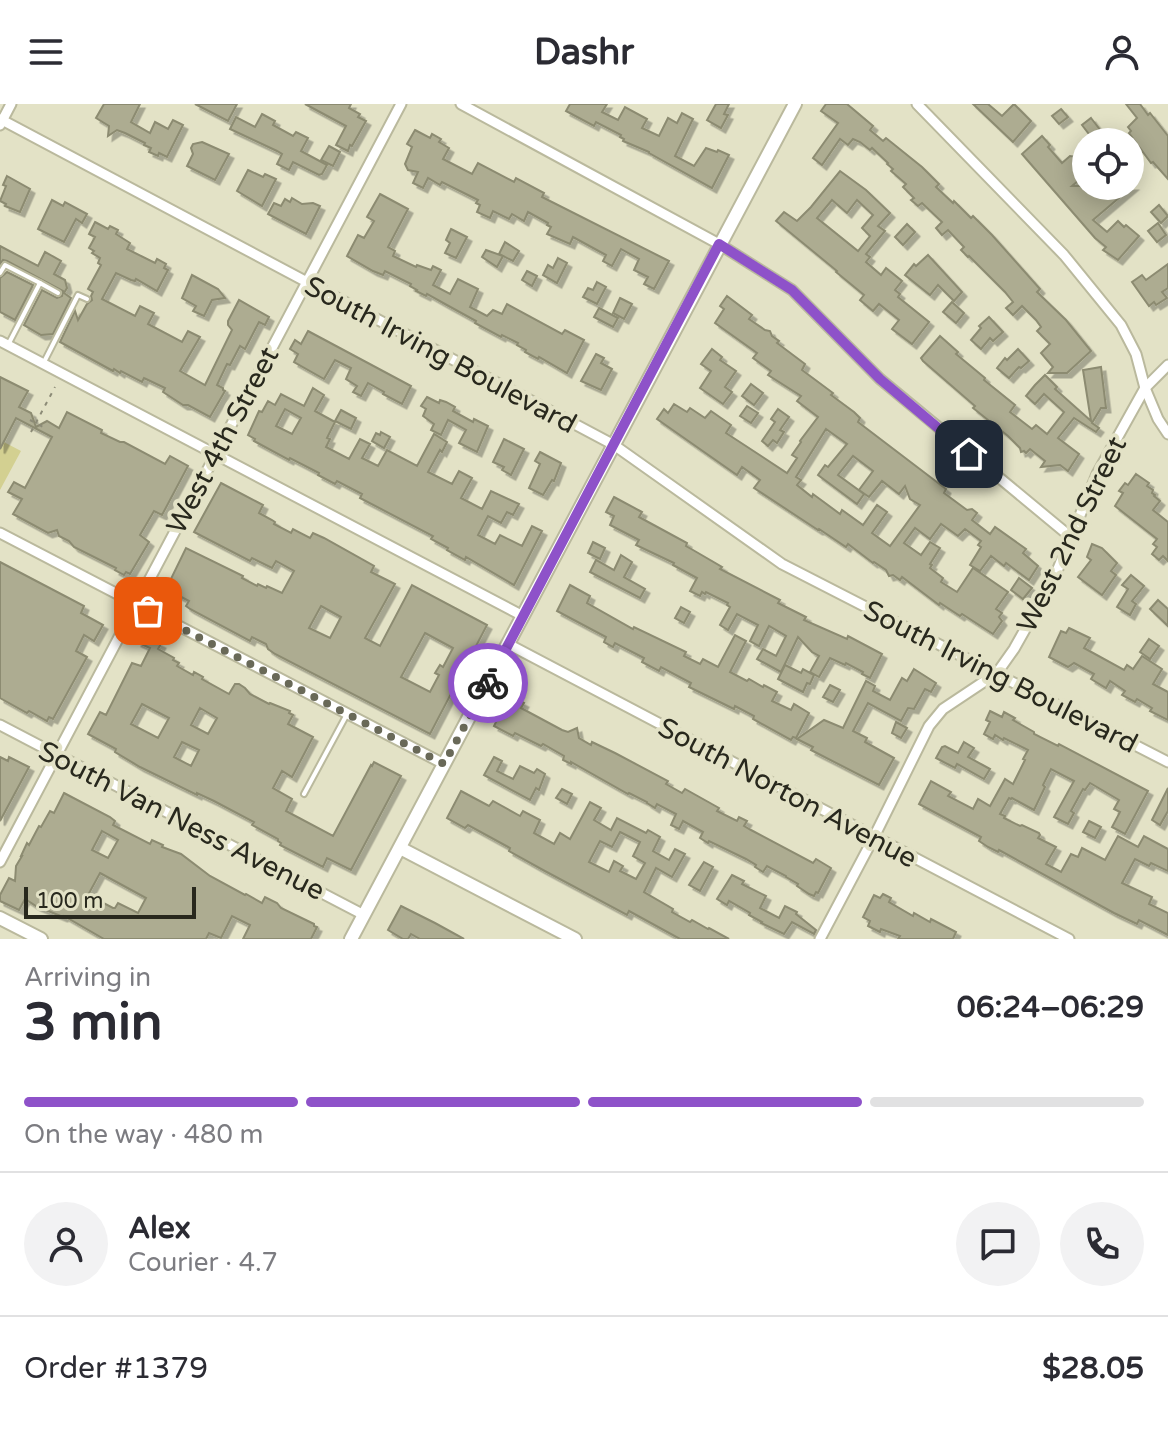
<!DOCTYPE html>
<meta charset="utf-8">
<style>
body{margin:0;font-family:"Varela Round",sans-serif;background:#f2f2f3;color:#2b2b33;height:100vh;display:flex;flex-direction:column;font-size:30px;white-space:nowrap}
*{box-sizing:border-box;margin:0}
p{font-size:26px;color:#7c7c81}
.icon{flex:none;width:44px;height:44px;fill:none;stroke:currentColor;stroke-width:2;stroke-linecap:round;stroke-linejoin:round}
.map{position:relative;height:835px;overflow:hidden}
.sheet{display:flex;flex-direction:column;background:#fff;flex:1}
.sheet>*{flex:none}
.buttons{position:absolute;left:1072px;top:24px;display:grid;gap:16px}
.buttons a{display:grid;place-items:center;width:72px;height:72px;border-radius:50%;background:#fff;box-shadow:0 4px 20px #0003;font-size:40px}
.scale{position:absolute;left:24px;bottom:20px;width:172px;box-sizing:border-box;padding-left:8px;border:4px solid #28281d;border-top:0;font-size:22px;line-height:28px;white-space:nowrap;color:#28281d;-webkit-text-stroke:6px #e3e2c6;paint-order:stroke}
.pin{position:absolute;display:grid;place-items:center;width:68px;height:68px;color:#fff;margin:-34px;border-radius:16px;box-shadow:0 4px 12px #0006}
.courier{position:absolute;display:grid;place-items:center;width:80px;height:80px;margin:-40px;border:6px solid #8e52c9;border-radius:50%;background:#fff;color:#222;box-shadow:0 2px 10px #0007}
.head em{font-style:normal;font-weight:800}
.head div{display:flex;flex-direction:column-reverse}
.head{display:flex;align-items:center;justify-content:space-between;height:136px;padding:0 24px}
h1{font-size:52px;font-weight:800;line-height:60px}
.bar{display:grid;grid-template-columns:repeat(4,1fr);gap:12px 8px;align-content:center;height:96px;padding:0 24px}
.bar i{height:10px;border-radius:6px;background:#e1e1e2}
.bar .on{background:#8e52c9}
.bar p{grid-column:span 4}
.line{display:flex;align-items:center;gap:20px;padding:0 24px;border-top:2px solid #e1e1e2}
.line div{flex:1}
.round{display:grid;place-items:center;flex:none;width:84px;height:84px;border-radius:42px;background:#f2f2f3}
header{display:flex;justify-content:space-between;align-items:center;height:104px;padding:0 24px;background:#fff;font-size:36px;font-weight:800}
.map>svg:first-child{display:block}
</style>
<header><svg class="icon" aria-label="menu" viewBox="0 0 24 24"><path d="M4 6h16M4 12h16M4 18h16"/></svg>Dashr<svg class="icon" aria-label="person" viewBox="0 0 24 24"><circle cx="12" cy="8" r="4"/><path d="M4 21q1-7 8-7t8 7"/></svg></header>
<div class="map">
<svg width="1168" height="835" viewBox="0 0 1168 835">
<defs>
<filter id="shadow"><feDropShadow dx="4.5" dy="4.5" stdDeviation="0" flood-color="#0004"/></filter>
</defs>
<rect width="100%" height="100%" fill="#e3e2c6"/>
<path fill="#d3d091" d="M0,336L21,347L0,386Z"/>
<g fill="#adac91" stroke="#8c8b71" stroke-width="2" fill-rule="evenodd" filter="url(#shadow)">
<path d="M104,0H140L131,18L150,29L155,18L168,25L173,16L183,21L167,53L159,49L158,52L149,48L151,44L144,41L145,39L125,29L117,26L108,32L109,22L96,14Z"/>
<path d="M195,0H237L228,17Z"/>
<path d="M305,0H351L349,4L360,10L358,13L366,17L352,42L350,41L348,47L336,41L346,22Z"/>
<path d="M570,0H607L602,8L618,16L625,3L647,15L642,24L659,32L668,14L677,19L682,9L693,15L675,52L694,62L706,44L717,48L718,46L729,51L712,84L649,49V48L623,37L624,35L620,33L621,31L596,18L594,22L566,7Z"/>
<path d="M716,0H729L724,10L728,11L721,24L707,16Z"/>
<path d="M826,0H847L873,22L870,26L883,37L886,34L922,63L939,80L936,83L953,99L954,97L971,114L973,112L992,131L1040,185L1037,188L1066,216L1091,247L1067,269H1048L1053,263L1041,249L1050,240L1037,227L1041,223L1036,216L1022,202L1013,211L1006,204L1013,198L1005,188L969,152L968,153L961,146L964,143L948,126L942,131L936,124L942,118L922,99L918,102L911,96L914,94L903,83L906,80L891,67L893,65L887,60L888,59L872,44L870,46L860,38L853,35L848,41L840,35L822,61L813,54L838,19L821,7Z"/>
<path d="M973,0H988L1002,12L1014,0L1031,17L1013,38Z"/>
<path d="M1126,0H1140L1148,11L1150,9L1168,32V75L1153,58L1151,59L1129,29L1131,27L1128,23L1137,14Z"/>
<path d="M1061,5L1068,13L1059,20L1052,12Z"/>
<path d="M262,10L275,17L273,21L293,32L296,28L308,34L301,47L327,61L322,70L319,71L293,58L289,66L277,60L282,50L277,47L230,25L236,13L255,23Z"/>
<path d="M1091,14L1101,27L1092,34L1082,21Z"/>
<path d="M415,26L430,34L432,30L441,35L439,38L449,44L443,55L472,70L478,59L514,78L516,74L544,89L542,93L669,157L654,185L644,180L648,173L634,166L639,155L621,145L612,162L603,157L606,151L573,133L570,140L547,130L551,123L547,121L548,119L528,108L524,117L512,110L509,115L493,107L490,114L477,108L480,101L476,99L478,96L442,78L440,81L428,74L423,84L413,79L418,68L408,66L405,60L412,43L407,40Z"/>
<path d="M1042,32L1050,41L1048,43L1062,59L1070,52L1077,53L1076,58L1083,65L1082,67L1085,71L1072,82H1133L1093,116L1107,128L1118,117L1124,123L1126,121L1139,132L1118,156L1103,146L1106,143L1095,134L1022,50Z"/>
<path d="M202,38L229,50L215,76L187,62L193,50L191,44L193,40Z"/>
<path d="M329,42L340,48L333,62L321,56Z"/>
<path d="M248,66L263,73L265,70L276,75L262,102L237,87Z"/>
<path d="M840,67L866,86L890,109L878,122L885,127L866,150L870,153L866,158L881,171L886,164L902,177L895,186L900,190L898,193L929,218L912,240L892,225L899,216L879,200L873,207L860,196L864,191L836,168L837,167L776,117L784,108L797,117L811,103ZM832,96L847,109L857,96L873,111L862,124L870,132L858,147L817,114Z"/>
<path d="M7,72L30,85L20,108L5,102L6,100L0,97L6,82L3,81Z"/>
<path d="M380,90L408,105L388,143L395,147L393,152L416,163L417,161L431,166L433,162L441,166L433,181L450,190L458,175L478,185L470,203L487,212L493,206L502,210L507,200L562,230L565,226L584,236L567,269L539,253L538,255L525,248L526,246L517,241L518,239L502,231L501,233L475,219L476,217L445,200L427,190L426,192L416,187L417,186L410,182L411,180L385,167L383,171L373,167L347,152L358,131L364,134L374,117L367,113Z"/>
<path d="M292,94L302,100L313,99L320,102L306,130L268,110L274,99L281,102L285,95L290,98Z"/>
<path d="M52,96L63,102L65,98L87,110L82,119L76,115L64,138L38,125Z"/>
<path d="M1159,101L1168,112L1161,119L1151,108Z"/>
<path d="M95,118L108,125L110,122L118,126L116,130L130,139L127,145L155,159L157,155L166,160L164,164L168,166L157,187L136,175L135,177L131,176L116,169L102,195L135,212L140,202L154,209L148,220L182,238L188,227L200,233L180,267L205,281L232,226L228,221V217L239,196L269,213L265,221L259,218L245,245L240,242L230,261L227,260L217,281L223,284V286L225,287L210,313L188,301H183L163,288L165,284L146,275L144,274L142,278L121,267L120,269L114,265L113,267L60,238L75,207L78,216L87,200L92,196L91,192L93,188L88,185L101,161L98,159L100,154L92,149L94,147L89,144L95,133L89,130Z"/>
<path d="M1158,119L1166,131L1157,138L1148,127Z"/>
<path d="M907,120L915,128L903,141L895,133Z"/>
<path d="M451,125L467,133L456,154L445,149L450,139L446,136Z"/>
<path d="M505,138L519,147L513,157L499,150Z"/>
<path d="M0,142L38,162L45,148L61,157L54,170L65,176L67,184L64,189L71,194L53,230L41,231L24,221L42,186L57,194L62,192L63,187L7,157L3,156L0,160Z"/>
<path d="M486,146L503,152L497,163L482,153Z"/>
<path d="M928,151L962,188L954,197L938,181L930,191L905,171L914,160L916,162Z"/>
<path d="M558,154L567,159L557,179L543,171L548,161L553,164Z"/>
<path d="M1168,160V184L1162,188L1167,194L1156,201L1154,198L1149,202L1132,178L1142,171L1146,176Z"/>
<path d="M527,167L537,172L532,182L522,176Z"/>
<path d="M7,168L33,181L15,216L0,208V174Z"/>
<path d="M192,171L218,185L225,194L212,196L204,212L193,207L196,202L182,194Z"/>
<path d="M597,178L606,183L597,200L583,193L588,184L593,186Z"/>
<path d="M727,192L752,211L749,215L765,226L770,227L772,232L779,237L777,239L805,260L802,266L833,289L831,291L854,308L860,314L858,318L946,385L944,389L967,406L972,405L977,409L972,416L990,430L995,423L1026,445L1023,449L1038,462L1029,476L1006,459L1004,462L991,452L980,467L970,461L981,443L978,441L981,437L965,425L958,432L941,420L930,435L915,424L904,439L921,451L930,438L940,444L930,460L932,461L930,464L943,474L941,478L957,488L973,464L1008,488L996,505L1002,509L999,513L1002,517L993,530L962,510L960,512L940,499L939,501L902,473L900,476L893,471L889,472L886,466L874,458L873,459L848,440L846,443L819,425L818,426L754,384L760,376L742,363L737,371L657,315L664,305L668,309L674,300L687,308L690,304L705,314L711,307L731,321L726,329L787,369L797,354L792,351L801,338L800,337L818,313L797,297L801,292L768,271L771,267L753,254L757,249L715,219L724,205L720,202ZM826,325L847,340L828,363L825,361L818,371L857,400L864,390L838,371L853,352L873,367L859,386L869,393L882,377L899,390L905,382L910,395L920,401L890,442L872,429L887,408L877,401L863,421L842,406L840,410L813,390L812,393L797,381L801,376L796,373Z"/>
<path d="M620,194L632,200L624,215L613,209Z"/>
<path d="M952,198L964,209L956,219L943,208Z"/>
<path d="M599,204L618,214L613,223L594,213Z"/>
<path d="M989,213L1003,228L993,237L990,234L981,245L971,236L981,224L979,222Z"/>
<path d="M308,227L411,282L402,300L383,290L384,288L368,279L361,292L353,288L357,282L346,275L351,264L335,256L324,275L294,258L298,250L290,245L295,236L301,240Z"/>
<path d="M940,232L958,248L956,250L985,274L984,276L1015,301L1010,308L1032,325L1036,321L1047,330L1064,308L1044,290L1035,300L1026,292L1035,281L1045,271L1057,283L1055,285L1091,317L1083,266L1101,263L1106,304H1101L1092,319L1099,324L1096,328L1074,314L1058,334L1079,350L1068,367L1060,361L1041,363L1045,357L1030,345L1026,349L1024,347L1021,348L1020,344L1008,332L973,304L975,302L923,257L921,254Z"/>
<path d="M712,245L722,253L720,256L736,267L725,283L732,288L723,300L700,284L711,267L701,260Z"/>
<path d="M1018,245L1029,257L1021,264L1019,263L1009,274L997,264L1005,254L1007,256Z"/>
<path d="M596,250L604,254L601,259L612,265L601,286L581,277Z"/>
<path d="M0,273L28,287L19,303L31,309L36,323L47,317L59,324L67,308L102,326L101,329L120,338H124L165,360L170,352L188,362L162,411L154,407L140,431L149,438L130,470L126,468L124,471L115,466L116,464L74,443L69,437L59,432L57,426L48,429L13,410L22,395L8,388L14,378L25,384L52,333L16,314L0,345Z"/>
<path d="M751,280L763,289L754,301L742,292Z"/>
<path d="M313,284L324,291L315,307L335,318L327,334L330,335L326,343L349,355L360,335L370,340L362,354L378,362L387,346L417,362L434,330L447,338L442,348L440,346L428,368L452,380L459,367L472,374L461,394L482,405L491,387L519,400L513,411L507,408L501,419L488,412L478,431L495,440L500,431L522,442L532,422L542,427L514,481L466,453L465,456L447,446L448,444L431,435L433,432L360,394L362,390L337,377L335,380L318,371L319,369L290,354L289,356L254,337L255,335L248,331L259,307L262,308L268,297L275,301L281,290L304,302ZM285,305L301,314L292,330L276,322Z"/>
<path d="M427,293L439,299L440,296L446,298L455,303L453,307L473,318L474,315L488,322L477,348L459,339L466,326L448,316L441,331L431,326L434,320L423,312L426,305L421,302Z"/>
<path d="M747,302L758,309L751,319L740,312Z"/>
<path d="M778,305L789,313L780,326L784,328L777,339L773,336L768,342L762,337L775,318L771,315Z"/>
<path d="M341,306L356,314L351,325L335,317Z"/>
<path d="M381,328L390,333L384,344L372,337L376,329L380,331Z"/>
<path d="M504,335L524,345L511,371L502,366L504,363L493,358Z"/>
<path d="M540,348L561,359L554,377L552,376L543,391L529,384L540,360L535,357Z"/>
<path d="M1136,370L1149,379L1147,382L1153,386L1152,389L1155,391L1154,392L1160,397L1153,406L1168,418V457L1163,452L1159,456L1152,450L1157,443L1153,440L1157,435L1115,402L1123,389L1119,387L1125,379L1128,381Z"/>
<path d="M221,379L263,401L259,409L272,416L275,418L274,420L291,429L293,425L310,434L313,429L324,434L374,462L371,468L395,480L365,534L380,542L412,481L487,521L430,630L275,550L268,545L266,540L252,533L250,537L190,505L186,502L189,497L166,485L186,444L243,472L242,474L257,482L258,480L266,484L267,482L282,489L294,467L276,457L272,464L252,454L250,457L194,428ZM321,502L341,513L330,534L309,524ZM425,529L453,544L443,563L440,561L435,569L439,571L430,588L401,573Z"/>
<path d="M614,393L642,408L639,413L687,439L686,442L693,446L722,463L720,465L780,496L778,499L806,513L804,516L847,535L848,532L882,550L870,574L862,570L863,568L846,559L845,561L830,554L819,573L810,568L819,552L812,548L798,533L781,568L757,555L763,545L776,552L786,532L769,522L759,542L750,537L758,521L737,510L728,526L720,521L730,503L727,501L728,499L706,488L705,490L702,488L700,492L690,487L697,474L673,461L674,459L636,441L639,436L610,421L614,412L606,408Z"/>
<path d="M593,438L605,444L600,455L588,449Z"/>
<path d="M1092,440L1102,444L1117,459L1111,467L1116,471L1102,491L1078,473L1091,456L1087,453Z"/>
<path d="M621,451L632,458L624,473L645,485L640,494L590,468L596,456L614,466Z"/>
<path d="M0,458L84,502L81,509L103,521L94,537L84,531L76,547L87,553L53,615L49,613L47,617L29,607L27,609L0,594Z"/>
<path d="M1131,471L1144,482L1132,497L1136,500L1130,511L1117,503L1128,485L1122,481Z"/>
<path d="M1019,474L1032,484L1023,495L1011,486Z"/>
<path d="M570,481L590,492L587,499L633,525L634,523L686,548L684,552L700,560L703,555L718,563L735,531L746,537L730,568L747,577L749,575L763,583L764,581L777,588L772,597L791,606L794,600L809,609L796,634L793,633L791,636L753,615L754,612L735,602L734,605L689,583L691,579L661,563L659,567L642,558L644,554L615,539L613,543L604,538L606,533L557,507Z"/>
<path d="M1158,496L1168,505V522L1150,505Z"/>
<path d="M681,503L690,508L684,519L675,514Z"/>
<path d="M1069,524L1090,534L1084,544L1124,566L1127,561L1133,565L1142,552L1162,565L1153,580L1168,588V616L1150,607L1152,604L1137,595L1135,598L1122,591L1125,587L1110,577L1106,584L1091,575L1094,570L1074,559L1068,563L1049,553L1061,527L1066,529Z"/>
<path d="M141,530L161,540L158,545L174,554L173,556L179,559L177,562L193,571L194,568L203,573L202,575L229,590L235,580H239L245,584L250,590L269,600L270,599L290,607L289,609L293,611L288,620L313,633L292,673L282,667L273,684L292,695L286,707L333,732L371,661L372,662L374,658L401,672L351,766L327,754L323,763L280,741L281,739L278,737V735L252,721L254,718L214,697L197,689V691L140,663L115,648L116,645L88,630L100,608L106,611L132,559L141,562L150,544L137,538ZM142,600L169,614L158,634L131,620ZM200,604L217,614L208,630L191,621ZM182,638L199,646L191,662L174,653Z"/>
<path d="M1149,535L1159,542L1150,555L1140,548Z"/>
<path d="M785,561L801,569L803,565L814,571L810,580L807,579L803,588L778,575Z"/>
<path d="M914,565L936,579L931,588L925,585L914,605L908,604L901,617L868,599L853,627L867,634L865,638L894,654L879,681L811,646L813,643L797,635L824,616L843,624L866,577L875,582L873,587L890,596L902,574L907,577Z"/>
<path d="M830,581L840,586L833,598L823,593Z"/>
<path d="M516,595L524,599L521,604L562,626L568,628L577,624L579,634L591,641L592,638L615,649L668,677L666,680L682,689L685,685L719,704L717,707L737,717L739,713L747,717L744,722L751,726L813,759L816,755L831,764L818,789L816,788L814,792L809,790L797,782L798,780L786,773V772L767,762L763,768L755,763L756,761L746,755L709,737L708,739L700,734L703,728L683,717L679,725L671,721L676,710L657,700L655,704L647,699V698L629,689L628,690L571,658V660L563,656L564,652L543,640L541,642L515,629L513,632L494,622L507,596L513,600Z"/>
<path d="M990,607L1002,613L1004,608L1015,614L1013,616L1034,628V630L1058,642L1059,640L1148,687L1125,730L1112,723L1120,708L1114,705L1119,696L1090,679L1085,686L1083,685L1071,707L1074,709L1068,720L1054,713L1074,677L1051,665L1043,681L1045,683L1034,706L1012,694L1011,695L1009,694L1000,710L1005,712L1004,714L1020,722L1022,721L1039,729L1040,731L1038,734L1056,743L1046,760L1061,768L1071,750L1078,753L1082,744L1105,756L1118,732L1138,743L1144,732L1168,745V767L1151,759L1149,762L1135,755L1122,779L1152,793L1149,800L1168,809V831L1139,816L1137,820L1114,809L999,746L998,748L988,743L979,737L981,733L919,700L931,677L951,688L948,692L973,705L978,695L990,702L1005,675L1013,680L1025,656L1023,655L1028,646L1004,634L1003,636L995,631L993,635L984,630L990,618L986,616Z"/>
<path d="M896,618L907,624L901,634L892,629Z"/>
<path d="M964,638L974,644L968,653L990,665L984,675L957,660L955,664L936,654L942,643L945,642L958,649Z"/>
<path d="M0,653L8,657L9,653L29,663L0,717Z"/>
<path d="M494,653L502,657L497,667L513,675L520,662L534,669L537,665L545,670L539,686L536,684L530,696L484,671Z"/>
<path d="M1168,684V707L1160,721L1152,716Z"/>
<path d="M562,685L572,690L567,700L556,694Z"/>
<path d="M461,687L489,702L493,697L520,712L523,707L540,716L534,729L554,740L560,729L570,735L590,698L601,704L594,716L611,726L617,714L646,729L648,726L660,733L653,747L669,756L675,745L685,750L672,773L656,764L644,788L673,805L672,808L690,818L692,816L708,825L709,824L729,835H680L629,807L627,811L543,766L509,747L510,744L468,721L465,724L447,714ZM620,728L640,738L633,752L645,759L636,775L620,767L623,762L614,757L609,768L589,758L600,737L612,743Z"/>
<path d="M64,689L110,713L115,717L113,721L150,740L152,736L163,741L162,743L181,750L210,772L245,791L246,790L262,799L265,793L277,799L281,804L314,820V822L317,823L311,835H243L250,821L232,812L221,834L209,829L206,835H104L64,812L63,813L36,802L25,795L19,806L0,797V791L9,774L15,777L16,762L22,752H21L27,739L29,741L39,722L41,723L50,707L54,709ZM102,727L118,736L108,754L92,746ZM100,769L146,794L138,809L118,799L115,804H113L88,791Z"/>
<path d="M1089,717L1101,723L1095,734L1083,728Z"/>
<path d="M704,758L713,763L700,787L689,781Z"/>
<path d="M732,771L744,777L742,780L766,792L760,804L779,814L785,802L797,808L796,810L816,826L814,830L792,818L784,830L761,819L762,818L749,811L750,809L729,797L727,801L717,795Z"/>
<path d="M883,790L891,794L889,798L913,812L914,809L930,818L931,815L956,828L953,835H898L900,832L881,825L880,828L868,822L870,817L863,813L874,791L880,794Z"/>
<path d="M401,802L435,819L464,835H420L411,830L408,835H403L388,826Z"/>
</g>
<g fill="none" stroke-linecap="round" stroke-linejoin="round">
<defs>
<g id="lane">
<path d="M0,169L5,161L40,179"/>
<path d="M9,239L40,179L58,189"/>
<path d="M44,258L78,191L87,195"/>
<path d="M304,690L346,612"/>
</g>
<g id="street">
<path d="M461,0L719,140L792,186L880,275L1072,434"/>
<path d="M917,0L1064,151L1121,221L1136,250L1145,284L1158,315L1168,330"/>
<path d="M0,15L614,341L782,460L1168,658"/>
<path d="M0,21L11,0"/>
<path d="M0,237L523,512"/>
<path d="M0,429L444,660"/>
<path d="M508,540L1069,835"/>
<path d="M0,621L364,811"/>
<path d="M0,758L401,0"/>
<path d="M820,835L874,733L929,622L943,605L997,569L1014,545L1055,472L1097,370L1145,284L1168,261"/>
</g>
<g id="secondary">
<path d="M400,744L575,835"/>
<path d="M0,814L41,835"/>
<path d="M351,835L795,0"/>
</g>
</defs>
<use href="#lane" stroke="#bab99d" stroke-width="8"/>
<use href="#street" stroke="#bab99d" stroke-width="13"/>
<use href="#secondary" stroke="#bab99d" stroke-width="16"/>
<g stroke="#8c8b77" stroke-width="2" stroke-dasharray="4 6" stroke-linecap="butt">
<path d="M30,316L43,323"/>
<path d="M31,328L55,283"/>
</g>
<use href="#lane" stroke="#fff" stroke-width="4"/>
<use href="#street" stroke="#fff" stroke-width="9"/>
<use href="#secondary" stroke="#fff" stroke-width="12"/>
</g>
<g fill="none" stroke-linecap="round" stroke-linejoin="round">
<path stroke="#696958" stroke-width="8" stroke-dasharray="0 14.4" d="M148,507L444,660L488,579"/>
<path stroke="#8e52c9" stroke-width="10" d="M488,579L719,140L792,186L880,275L969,350"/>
</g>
<g text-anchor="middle" stroke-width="8" stroke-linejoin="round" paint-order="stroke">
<g font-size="28" fill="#28281d" stroke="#e3e2c6">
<text transform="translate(441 250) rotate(28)" y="10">South Irving Boulevard</text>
<text transform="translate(222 336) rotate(-62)" y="10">West 4th Street</text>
<text transform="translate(1071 430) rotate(-64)" y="10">West 2nd Street</text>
<text transform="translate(1001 572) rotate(27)" y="10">South Irving Boulevard</text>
<text transform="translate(788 688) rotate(28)" y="10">South Norton Avenue</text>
<text transform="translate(182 716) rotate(27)" y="10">South Van Ness Avenue</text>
</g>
</g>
</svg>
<div class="buttons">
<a><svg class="icon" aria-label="locate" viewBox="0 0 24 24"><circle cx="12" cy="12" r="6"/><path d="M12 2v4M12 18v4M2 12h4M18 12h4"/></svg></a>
</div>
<div class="scale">100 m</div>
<div class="pin" style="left:148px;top:507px;background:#ea580c"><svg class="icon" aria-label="bag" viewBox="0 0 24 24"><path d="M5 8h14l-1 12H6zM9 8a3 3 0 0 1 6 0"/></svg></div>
<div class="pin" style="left:969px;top:350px;background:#1f2937"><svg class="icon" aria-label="home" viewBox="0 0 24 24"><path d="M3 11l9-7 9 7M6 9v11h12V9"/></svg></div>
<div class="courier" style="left:488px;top:579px"><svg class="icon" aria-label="bike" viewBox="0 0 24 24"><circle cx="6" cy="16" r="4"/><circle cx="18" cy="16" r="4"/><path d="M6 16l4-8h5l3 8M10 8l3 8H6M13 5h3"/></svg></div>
</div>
<section class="sheet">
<div class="head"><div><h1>3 min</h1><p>Arriving in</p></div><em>06:24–06:29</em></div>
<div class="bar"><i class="on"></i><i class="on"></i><i class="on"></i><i></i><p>On the way · 480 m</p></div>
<div class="line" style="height:144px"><a class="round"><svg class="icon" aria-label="person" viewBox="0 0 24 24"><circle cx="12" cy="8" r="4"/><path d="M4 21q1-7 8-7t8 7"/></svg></a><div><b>Alex</b><p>Courier · 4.7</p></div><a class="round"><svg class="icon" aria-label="chat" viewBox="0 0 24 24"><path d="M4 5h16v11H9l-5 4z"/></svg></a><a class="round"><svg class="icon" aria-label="phone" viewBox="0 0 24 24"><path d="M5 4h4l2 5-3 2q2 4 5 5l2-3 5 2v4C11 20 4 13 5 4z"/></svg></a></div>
<div class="line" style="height:104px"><div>Order #1379</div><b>$28.05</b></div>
</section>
